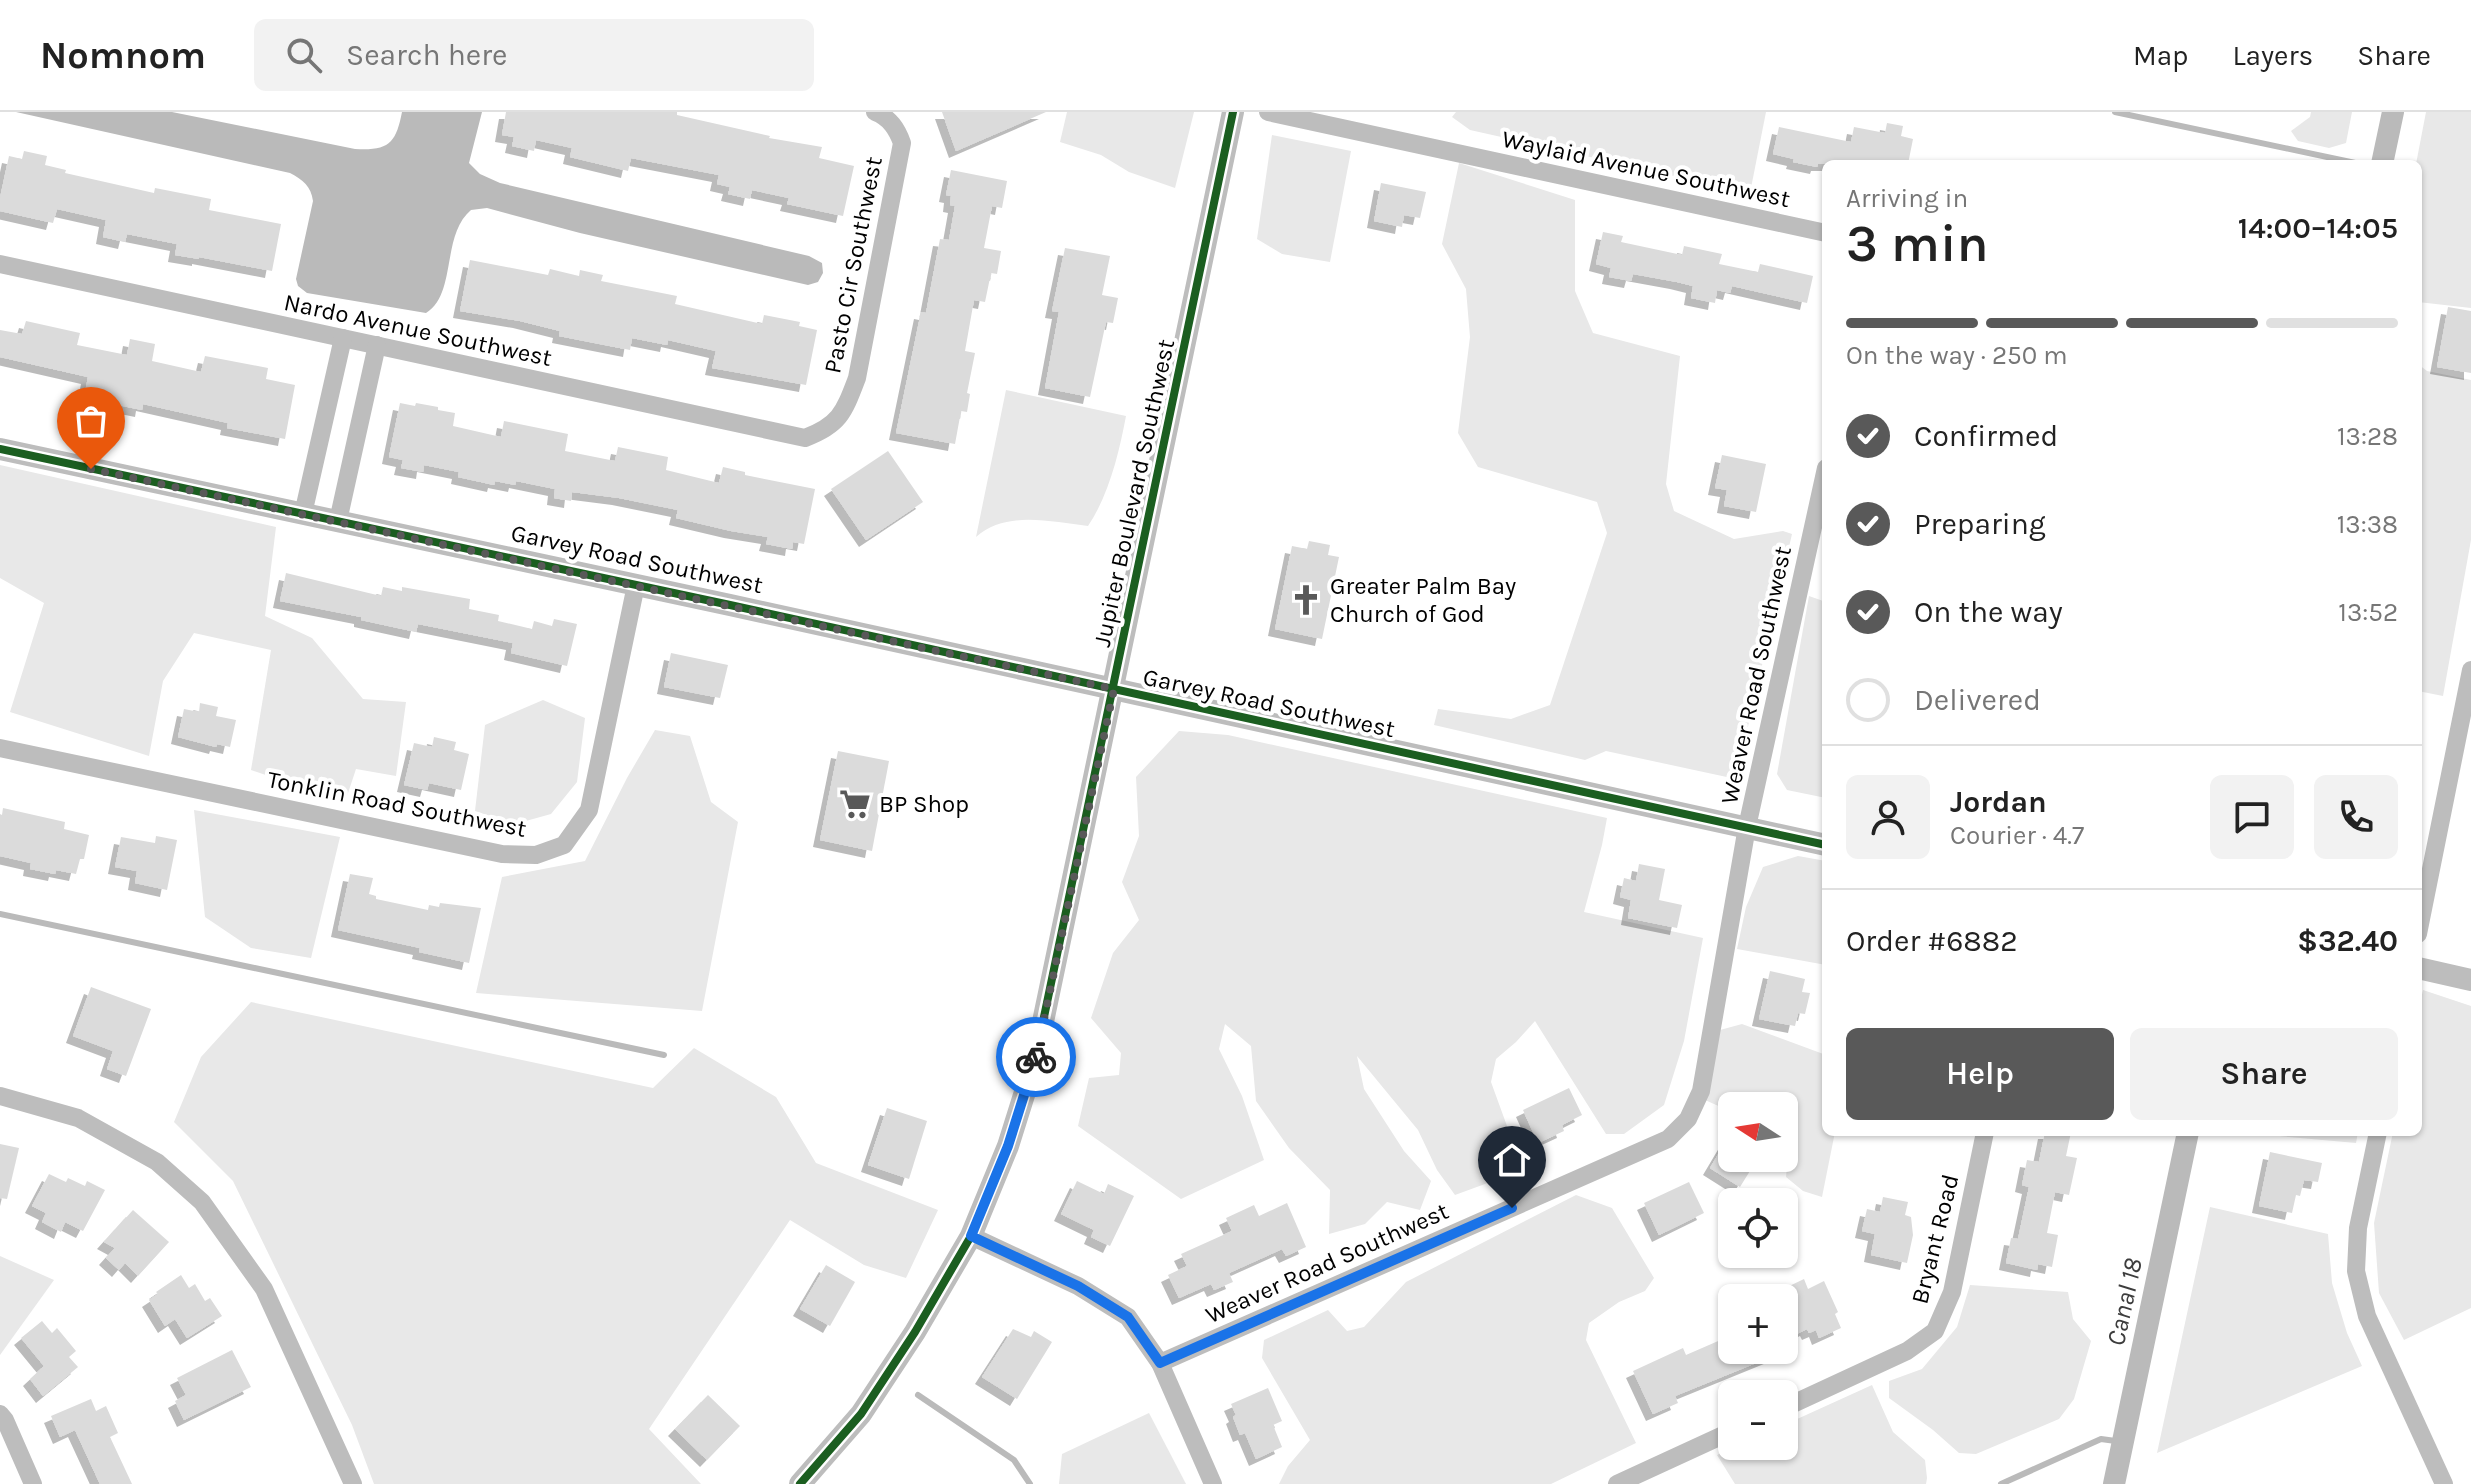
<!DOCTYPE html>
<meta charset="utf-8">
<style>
body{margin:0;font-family:Karla,sans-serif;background:#f2f2f2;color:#222;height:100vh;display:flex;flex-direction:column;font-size:30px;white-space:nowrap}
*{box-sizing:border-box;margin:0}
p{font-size:26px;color:#767676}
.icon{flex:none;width:44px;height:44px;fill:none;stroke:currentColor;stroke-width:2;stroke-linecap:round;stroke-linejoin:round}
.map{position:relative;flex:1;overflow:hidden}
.side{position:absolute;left:1822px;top:48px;width:600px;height:976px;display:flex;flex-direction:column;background:#fff;border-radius:12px;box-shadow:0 2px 6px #0004}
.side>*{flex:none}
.needle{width:52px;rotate:282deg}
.fabs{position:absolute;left:1718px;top:980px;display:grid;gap:16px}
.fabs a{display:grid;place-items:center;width:80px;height:80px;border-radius:12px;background:#fff;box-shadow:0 2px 6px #0004;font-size:40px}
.pin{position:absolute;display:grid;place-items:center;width:68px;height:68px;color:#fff;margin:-82px -34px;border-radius:50% 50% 50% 0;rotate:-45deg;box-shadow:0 0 8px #0007}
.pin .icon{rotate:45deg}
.courier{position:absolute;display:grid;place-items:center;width:80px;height:80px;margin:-40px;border:6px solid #1a73e8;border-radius:50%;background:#fff;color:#222;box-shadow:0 2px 10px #0007}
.headline em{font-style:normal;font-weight:600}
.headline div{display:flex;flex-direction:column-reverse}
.headline{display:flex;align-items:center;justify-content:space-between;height:136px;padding:0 24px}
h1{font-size:52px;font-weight:600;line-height:60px}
.bar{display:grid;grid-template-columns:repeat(4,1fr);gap:12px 8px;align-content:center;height:96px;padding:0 24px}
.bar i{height:10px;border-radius:6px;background:#e0e0e0}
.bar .active{background:#595959}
.bar p{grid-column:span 4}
.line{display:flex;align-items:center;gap:20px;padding:0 24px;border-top:2px solid #e0e0e0}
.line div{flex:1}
.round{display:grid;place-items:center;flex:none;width:84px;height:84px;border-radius:12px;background:#f2f2f2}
ol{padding:0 24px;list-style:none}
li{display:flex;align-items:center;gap:24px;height:88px}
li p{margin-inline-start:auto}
li .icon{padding:8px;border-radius:50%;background:#595959;color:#fff;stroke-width:4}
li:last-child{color:#767676}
li i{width:44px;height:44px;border:4px solid #e0e0e0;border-radius:50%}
.button{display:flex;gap:16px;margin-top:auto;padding:16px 24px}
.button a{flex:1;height:92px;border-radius:12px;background:#595959;color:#fff;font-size:32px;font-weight:600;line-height:92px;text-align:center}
.button a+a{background:#f2f2f2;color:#222}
header{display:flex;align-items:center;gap:48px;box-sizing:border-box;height:112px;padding:0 40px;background:#fff;border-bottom:2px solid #e0e0e0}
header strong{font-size:38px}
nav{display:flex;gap:44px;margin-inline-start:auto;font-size:28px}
.search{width:560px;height:72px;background:#f2f2f2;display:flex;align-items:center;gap:20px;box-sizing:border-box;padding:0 28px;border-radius:12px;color:#767676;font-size:30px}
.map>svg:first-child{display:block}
</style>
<header>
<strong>Nomnom</strong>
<div class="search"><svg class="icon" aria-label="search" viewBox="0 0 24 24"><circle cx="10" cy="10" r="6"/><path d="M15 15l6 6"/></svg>Search here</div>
<nav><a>Map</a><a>Layers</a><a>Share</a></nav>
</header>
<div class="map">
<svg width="2471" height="1372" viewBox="0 0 2471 1372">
<defs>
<filter id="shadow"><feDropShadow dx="-7" dy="7" stdDeviation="0" flood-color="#0004"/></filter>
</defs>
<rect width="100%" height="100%" fill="#fff"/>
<g fill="#e8e8e8">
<path d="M1067,0H1194L1175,76L1129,60L1101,43L1060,30Z"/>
<path d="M1456,0H1766L1750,81L1470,18L1452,5Z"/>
<path d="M2311,0H2352L2346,31L2329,36L2298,29L2291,19L2310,5Z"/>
<path d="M2426,0H2471V196L2418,190V52H2416Z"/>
<path d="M1272,23L1351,39L1330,150L1282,142L1257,127Z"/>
<path d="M1459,51L1575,88V179L1593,221L1680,244L1666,372L1674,399L1734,427L1783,419L1792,422L1736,667L1606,639L1585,648L1434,613L1438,597L1511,607L1550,593L1607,421L1597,390L1478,355L1458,321L1470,225L1466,177L1442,132Z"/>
<path d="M2418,252L2427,259L2471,268V428L2443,584L2418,579Z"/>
<path d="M1006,278L1126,304C1119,341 1109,383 1088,414C1051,410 1006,398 976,425Z"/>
<path d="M0,353L276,415L265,504L312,526L363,587L406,590L396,664L356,657L345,690L251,658L271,538L194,521L163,569L149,644L10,600L44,491L0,466Z"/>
<path d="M1809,484L1826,490V686L1787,678L1777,662Z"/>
<path d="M543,588L585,606L577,670L551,702L515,712L475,699L485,613Z"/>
<path d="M655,618L690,624L711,690L738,710L702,899L476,881L502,765L585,749L627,666Z"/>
<path d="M1179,619L1228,623L1607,706L1602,733L1584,800L1703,826L1684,929L1664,993L1624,1022H1606L1535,909L1516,930L1496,947L1491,970L1523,1058L1455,1083L1437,1058L1418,1018L1357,944L1364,977L1404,1039L1431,1069L1420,1098L1387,1090L1365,1112L1329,1122L1330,1078L1289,1036L1256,989L1251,934L1225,912L1219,937L1242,984L1264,1048L1181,1087L1078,1014L1089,966L1119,963L1121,941L1091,906L1113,841L1139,808L1122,770L1139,724L1136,665Z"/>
<path d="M194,698L340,725L311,846L251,836L205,805Z"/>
<path d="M1798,744L1826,749V853L1737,837L1746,795L1763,755Z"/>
<path d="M2423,878L2471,894V1196L2404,1228L2379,1181L2374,1111L2393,1020H2418V901Z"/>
<path d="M251,890L653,976L694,936L776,985L816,1051L938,1098L906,1166L864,1153L790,1108L649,1317L701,1372H374L352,1313L233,1069L174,1010L201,945Z"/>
<path d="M1742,912L1826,943V1020H1835L1822,1085L1803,1079L1786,1065L1788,1042L1784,1038V994H1732V1000L1705,988L1720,918Z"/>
<path d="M2235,1020H2358L2356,1031Z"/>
<path d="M1576,1083L1612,1096L1654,1166L1645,1179L1619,1190L1589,1211L1586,1228L1636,1331L1551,1372H1279L1288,1354L1310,1328L1262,1246L1264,1228L1328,1198L1347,1219L1364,1215L1406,1170Z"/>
<path d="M2210,1095L2328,1122L2332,1171L2347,1221L2362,1254L2157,1341Z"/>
<path d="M0,1144L54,1168L0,1243Z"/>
<path d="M1970,1173L2068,1180L2073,1207L2091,1229L2074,1287L2059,1307L1976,1342L1959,1341L1933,1318L1889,1286V1269L1922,1257L1957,1215Z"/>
<path d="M1872,1273L1893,1320L1925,1348L1927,1366L1926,1372H1735L1717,1343L1736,1334H1784V1313Z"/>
<path d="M1149,1301L1186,1372H1059L1062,1342Z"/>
</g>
<path fill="#bababa" d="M16,0H172L355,37C389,39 396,31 402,0H482L469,51L480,62L500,71L809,144L822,151L823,161L818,170L808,173L580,121L487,96L471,98C441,123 457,182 426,201L307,181L298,174L296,167L313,89C311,74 303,68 290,61Z"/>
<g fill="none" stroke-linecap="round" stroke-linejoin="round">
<g stroke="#bababa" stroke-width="6">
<path d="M2115,0L2360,52"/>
<path d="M0,802L664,943"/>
<path d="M918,1283L1014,1348L1030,1372"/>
<path d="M2001,1372L2101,1327L2123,1330"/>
</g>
<g stroke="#bababa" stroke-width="22">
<path d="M2382,52L2393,0"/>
<path d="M2114,1372L2188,1020"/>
</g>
</g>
<g fill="#dbdbdb" filter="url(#shadow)">
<path d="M506,0H677V3L770,24L769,26L822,35L819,46L854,54L843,104L787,92L789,86L752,78L750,87L728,82L730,75L717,72L719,63L631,46L628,59L570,45L572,36L536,28L534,39L512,34L514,25L502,23Z"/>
<path d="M942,0H1046L956,39Z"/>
<path d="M1887,11L1903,14L1901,24L1913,27L1908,52H1818L1817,55L1793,50L1794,47L1773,42L1779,15L1851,30L1854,15L1885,21Z"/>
<path d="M24,39L47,44L45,53L66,58L65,61L154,81L155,76L211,87L209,98L281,112L272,159L199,145V147L175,143L177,132L127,122L125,130L103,125L106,108L57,97L53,111L0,99V86L9,44L22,47Z"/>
<path d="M951,58L1007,69L1002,96L992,94L984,136L1001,139L997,162L991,161L985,190L974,188L965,239L975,241L967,281L970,282L967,300L961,299L955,332L896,321L921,200L926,201L940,127L949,128L955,94L950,93L951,84L946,83Z"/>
<path d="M1381,71L1426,80L1420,106L1404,103L1402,115L1374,109Z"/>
<path d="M1603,120L1623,124L1621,130L1682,143L1684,134L1722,142L1719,152L1758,160L1760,152L1813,164L1807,191L1732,174L1730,181L1717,178L1715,191L1691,186L1693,174L1677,170L1633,162L1631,169L1609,165L1611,156L1596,152Z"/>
<path d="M1065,136L1110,144L1102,183L1118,186L1113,211L1106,210L1090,285L1045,276L1059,200L1052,199Z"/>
<path d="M470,148L548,163L550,157L579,164L580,158L603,163L601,169L677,184L675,192L762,212L764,203L800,210L799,214L817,218L806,273L712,256L716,239L668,228L667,233L632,226L630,238L559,224L560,219L520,209L460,199Z"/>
<path d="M2448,195L2471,199V261L2437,255Z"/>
<path d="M26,209L80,221L77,233L127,243L130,227L155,232L152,249L201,260L205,244L268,256L266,267L295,273L285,327L227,316L228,311L143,292L142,298L84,286L88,265L0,245V218L22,222Z"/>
<path d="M400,291L415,294L416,291L438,295V298L455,301L453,314L501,325L504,309L568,322L565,339L615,349L618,335L668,345L666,358L719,371L723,355L745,360V363L815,377L804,432L793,430L792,437L766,432L768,425L731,419L676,406L678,398L619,386L572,380L571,389L554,386L555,377L516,369L515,373L495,369L494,373L458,365L459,360L424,353L423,360L401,356L403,348L389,345Z"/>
<path d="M888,339L923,390L866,428L831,377Z"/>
<path d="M1722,343L1766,352L1756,400L1724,394L1727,378L1715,376Z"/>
<path d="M1309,429L1330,433L1328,443L1339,445L1322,527L1275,517L1292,434L1307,437Z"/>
<path d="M286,461L381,484L383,475L402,479V475L470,487L469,497L499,503L498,509L532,517L534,509L552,514L554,507L577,512L567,554L511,541L513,531L418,512L416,520L361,508V505L280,489Z"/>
<path d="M671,541L728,553L720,586L664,575Z"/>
<path d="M200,591L218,595L216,604L236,608L230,635L217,632L216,635L178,625L184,597L199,600Z"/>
<path d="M434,625L456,630L454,638L469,642L461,678L429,671L427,678L404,673L414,631L432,635Z"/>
<path d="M838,639L889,649L872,739L820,728Z"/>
<path d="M3,696L65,710L64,717L89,723L84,747H80L76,762L56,758L55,762L30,757L31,751L0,744V702L2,703Z"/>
<path d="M156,724L177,728L167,778L135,771L137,759L115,755L121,725L155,731Z"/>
<path d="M1639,752L1665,757L1659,788L1682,793L1677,816L1628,806L1631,788L1620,785L1624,766L1636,769Z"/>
<path d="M350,762L373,766L369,782L376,784V787L428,798L429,793L439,795L440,791L481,796L469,851L419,840L420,836L338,818Z"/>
<path d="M1770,859L1805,867L1802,880L1810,881L1805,902L1798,901L1795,914L1759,907Z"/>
<path d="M91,875L151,897L126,964L107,957L113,939L73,924Z"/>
<path d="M1569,976L1582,1003L1562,1013L1564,1019L1538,1031L1523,998Z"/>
<path d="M887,996L927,1009L909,1067L868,1053Z"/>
<path d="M1732,1019V1046H1758L1740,1075L1710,1056Z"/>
<path d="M2045,1020H2071L2066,1044L2077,1046L2069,1083L2055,1080L2047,1121L2058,1123L2052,1155L2038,1152L2037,1158L2006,1151L2011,1126L2018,1127L2029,1075L2022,1073L2027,1048L2039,1050Z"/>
<path d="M0,1032L19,1036L7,1087L0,1086Z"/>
<path d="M2270,1040L2322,1051L2318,1070L2304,1068L2300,1084L2296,1083L2292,1101L2259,1094Z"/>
<path d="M49,1062L66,1070L68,1066L85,1074L87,1069L105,1078L83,1119L65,1110L61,1120L42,1110L46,1101L32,1094Z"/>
<path d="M1077,1069L1104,1082L1108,1072L1134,1084L1110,1134L1091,1125L1094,1118L1061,1102Z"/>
<path d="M1689,1070L1704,1101L1659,1123L1644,1091Z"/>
<path d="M1883,1085L1908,1090L1905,1103L1911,1105L1913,1123L1907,1151L1871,1143L1875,1122L1862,1119L1867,1097L1880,1100Z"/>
<path d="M1287,1091L1306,1135L1286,1144L1282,1137L1229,1161L1233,1170L1214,1178L1211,1172L1179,1186L1168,1163L1187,1154L1181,1142L1232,1119L1226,1106L1254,1093L1259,1104Z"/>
<path d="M133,1098L169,1130L138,1164L125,1151L119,1158L106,1146L115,1136L104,1130Z"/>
<path d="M826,1153L855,1170L830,1214L800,1197Z"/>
<path d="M181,1163L189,1176L195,1172L205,1189L210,1186L222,1204L187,1226L175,1207L165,1214L149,1188L158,1182L156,1180Z"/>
<path d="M1804,1167L1808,1177L1824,1169L1838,1200L1835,1202L1841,1216L1819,1226L1816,1218L1809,1221L1807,1217L1784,1228V1185L1781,1178Z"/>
<path d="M42,1209L52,1221L57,1216L76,1239L69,1245L78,1255L43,1284L30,1267L44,1254L21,1226Z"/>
<path d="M1013,1217L1031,1225L1034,1219L1052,1230L1017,1287L982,1265Z"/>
<path d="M1732,1223V1238H1788L1675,1284L1678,1291L1653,1302L1633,1259L1683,1236L1686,1243Z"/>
<path d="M232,1238L251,1275L184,1308L175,1289L186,1283L177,1266Z"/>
<path d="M1268,1276L1282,1309L1273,1313L1282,1335L1256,1347L1245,1321L1240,1323L1233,1305L1236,1303L1231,1292Z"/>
<path d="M708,1283L740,1314L707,1348L675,1317Z"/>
<path d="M91,1287L96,1299L106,1294L118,1321L110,1325L132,1372H100L75,1318L60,1325L51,1304Z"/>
</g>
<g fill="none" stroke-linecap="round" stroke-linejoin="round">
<g stroke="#bdbdbd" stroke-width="18">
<path d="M1268,0L1826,121"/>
<path d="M0,152L805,326C840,313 844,300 857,266L902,31C897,17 890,6 875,0"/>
<path d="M303,402L343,226"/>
<path d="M338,409L377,233"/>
<path d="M0,636L502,742L536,743L564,733L589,698L636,473"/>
<path d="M2418,822L2471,558"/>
<path d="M0,984L78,1006L157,1050L202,1090L264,1177L353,1372"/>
<path d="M2378,1020L2358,1116L2356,1159L2367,1204L2444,1372"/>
<path d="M971,1124L1078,1174L1128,1205L1160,1251L1213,1372"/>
<path d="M1160,1251L1668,1027L1688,1007L1701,979L1747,715L1826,356"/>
<path d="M1784,1296L1907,1239L1935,1219L1952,1180L1985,1020"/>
<path d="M0,1302L5,1308L33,1372"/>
<path d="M1617,1372L1732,1319"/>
</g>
<g stroke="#bdbdbd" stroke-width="22">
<path d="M0,337L730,493L1826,733"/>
<path d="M2418,856L2471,868"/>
<path d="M800,1372L861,1302L915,1220L971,1124L1008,1034L1035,948L1233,0"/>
</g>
<defs>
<g id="cycleway">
<path d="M0,337L730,493L1826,733"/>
<path d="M800,1372L861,1302L915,1220L971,1124L1008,1034L1035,948L1233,0"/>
</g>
</defs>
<use href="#cycleway" stroke="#fff" stroke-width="13"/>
<use href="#cycleway" stroke="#1b5e20" stroke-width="8"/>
</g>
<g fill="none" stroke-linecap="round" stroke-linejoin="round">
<path stroke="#595959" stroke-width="8" stroke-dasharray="0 14.4" d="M91,357L1114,577L1036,945"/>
<path stroke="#1a73e8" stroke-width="10" d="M1036,945L1008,1034L971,1124L1078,1174L1128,1205L1160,1251L1512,1096"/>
</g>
<defs>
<symbol id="church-bare" viewBox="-9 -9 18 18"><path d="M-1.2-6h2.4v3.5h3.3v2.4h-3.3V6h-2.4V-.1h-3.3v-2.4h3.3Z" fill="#595959" stroke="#fff" stroke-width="2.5" paint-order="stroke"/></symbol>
<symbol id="supermarket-bare" viewBox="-9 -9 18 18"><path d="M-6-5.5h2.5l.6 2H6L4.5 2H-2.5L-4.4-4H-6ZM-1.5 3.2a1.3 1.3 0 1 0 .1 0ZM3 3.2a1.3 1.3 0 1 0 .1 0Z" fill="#595959" stroke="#fff" stroke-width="2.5" paint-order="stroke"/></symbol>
</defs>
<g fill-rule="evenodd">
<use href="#church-bare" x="1284" y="466" width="44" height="44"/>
<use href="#supermarket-bare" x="833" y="670" width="44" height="44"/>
</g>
<g text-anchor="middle" stroke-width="8" stroke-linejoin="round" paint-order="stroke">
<g font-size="24" fill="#000" stroke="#fff">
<text transform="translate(1646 57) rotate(12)" y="8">Waylaid Avenue Southwest</text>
<text transform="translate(853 153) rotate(-79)" y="8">Pasto Cir Southwest</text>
<text transform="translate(418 218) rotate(12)" y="8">Nardo Avenue Southwest</text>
<text transform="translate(1134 381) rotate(-78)" y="8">Jupiter Boulevard Southwest</text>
<text transform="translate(637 447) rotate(12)" y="8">Garvey Road Southwest</text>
<text transform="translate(1756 563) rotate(-78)" y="8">Weaver Road Southwest</text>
<text transform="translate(1269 591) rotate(12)" y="8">Garvey Road Southwest</text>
<text transform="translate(397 692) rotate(11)" y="8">Tonklin Road Southwest</text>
<text transform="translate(1935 1127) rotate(-76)" y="8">Bryant Road</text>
<text transform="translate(1327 1151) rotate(-24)" y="8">Weaver Road Southwest</text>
</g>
<g font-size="24" fill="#000" stroke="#fff" text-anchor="start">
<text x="1330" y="482">Greater Palm Bay<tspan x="1330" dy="28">Church of God</tspan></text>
<text x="879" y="700">BP Shop</text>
</g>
<g font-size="26" font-style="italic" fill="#3d3d3d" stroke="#fff">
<text transform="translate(2124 1190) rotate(-78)" y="9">Canal 18</text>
</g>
</g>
</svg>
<div class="fabs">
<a><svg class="needle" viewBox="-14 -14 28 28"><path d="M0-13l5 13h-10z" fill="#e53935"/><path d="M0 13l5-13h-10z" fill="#767676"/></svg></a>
<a><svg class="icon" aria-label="locate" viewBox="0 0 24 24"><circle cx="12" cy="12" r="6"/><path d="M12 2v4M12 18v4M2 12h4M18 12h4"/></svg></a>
<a>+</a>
<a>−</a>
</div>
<div class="pin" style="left:91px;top:357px;background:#ea580c"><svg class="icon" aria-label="bag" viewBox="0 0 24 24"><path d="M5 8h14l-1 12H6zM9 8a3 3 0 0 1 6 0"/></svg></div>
<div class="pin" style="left:1512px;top:1096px;background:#1f2937"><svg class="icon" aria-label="home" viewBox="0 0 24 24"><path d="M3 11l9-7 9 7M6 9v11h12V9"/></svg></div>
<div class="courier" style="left:1036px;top:945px"><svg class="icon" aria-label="bike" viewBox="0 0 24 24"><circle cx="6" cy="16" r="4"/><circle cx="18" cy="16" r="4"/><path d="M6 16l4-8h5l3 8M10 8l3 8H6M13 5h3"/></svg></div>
<section class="side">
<div class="headline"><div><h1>3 min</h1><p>Arriving in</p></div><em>14:00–14:05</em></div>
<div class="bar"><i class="active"></i><i class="active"></i><i class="active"></i><i></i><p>On the way · 250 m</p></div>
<ol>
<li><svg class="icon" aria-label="check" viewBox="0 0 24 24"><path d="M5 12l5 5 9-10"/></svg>Confirmed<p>13:28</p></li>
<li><svg class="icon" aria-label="check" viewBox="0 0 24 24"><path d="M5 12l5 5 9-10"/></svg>Preparing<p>13:38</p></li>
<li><svg class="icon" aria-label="check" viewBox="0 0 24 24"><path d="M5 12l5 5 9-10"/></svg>On the way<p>13:52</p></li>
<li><i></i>Delivered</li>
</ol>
<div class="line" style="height:144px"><a class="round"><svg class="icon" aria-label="person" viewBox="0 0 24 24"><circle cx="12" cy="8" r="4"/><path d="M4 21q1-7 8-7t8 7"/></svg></a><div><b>Jordan</b><p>Courier · 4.7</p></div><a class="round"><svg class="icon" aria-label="chat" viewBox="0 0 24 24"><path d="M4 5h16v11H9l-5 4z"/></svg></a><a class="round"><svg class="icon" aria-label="phone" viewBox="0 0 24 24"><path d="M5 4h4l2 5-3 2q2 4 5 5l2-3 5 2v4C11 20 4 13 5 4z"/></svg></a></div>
<div class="line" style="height:104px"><div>Order #6882</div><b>$32.40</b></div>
<div class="button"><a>Help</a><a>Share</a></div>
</section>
</div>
